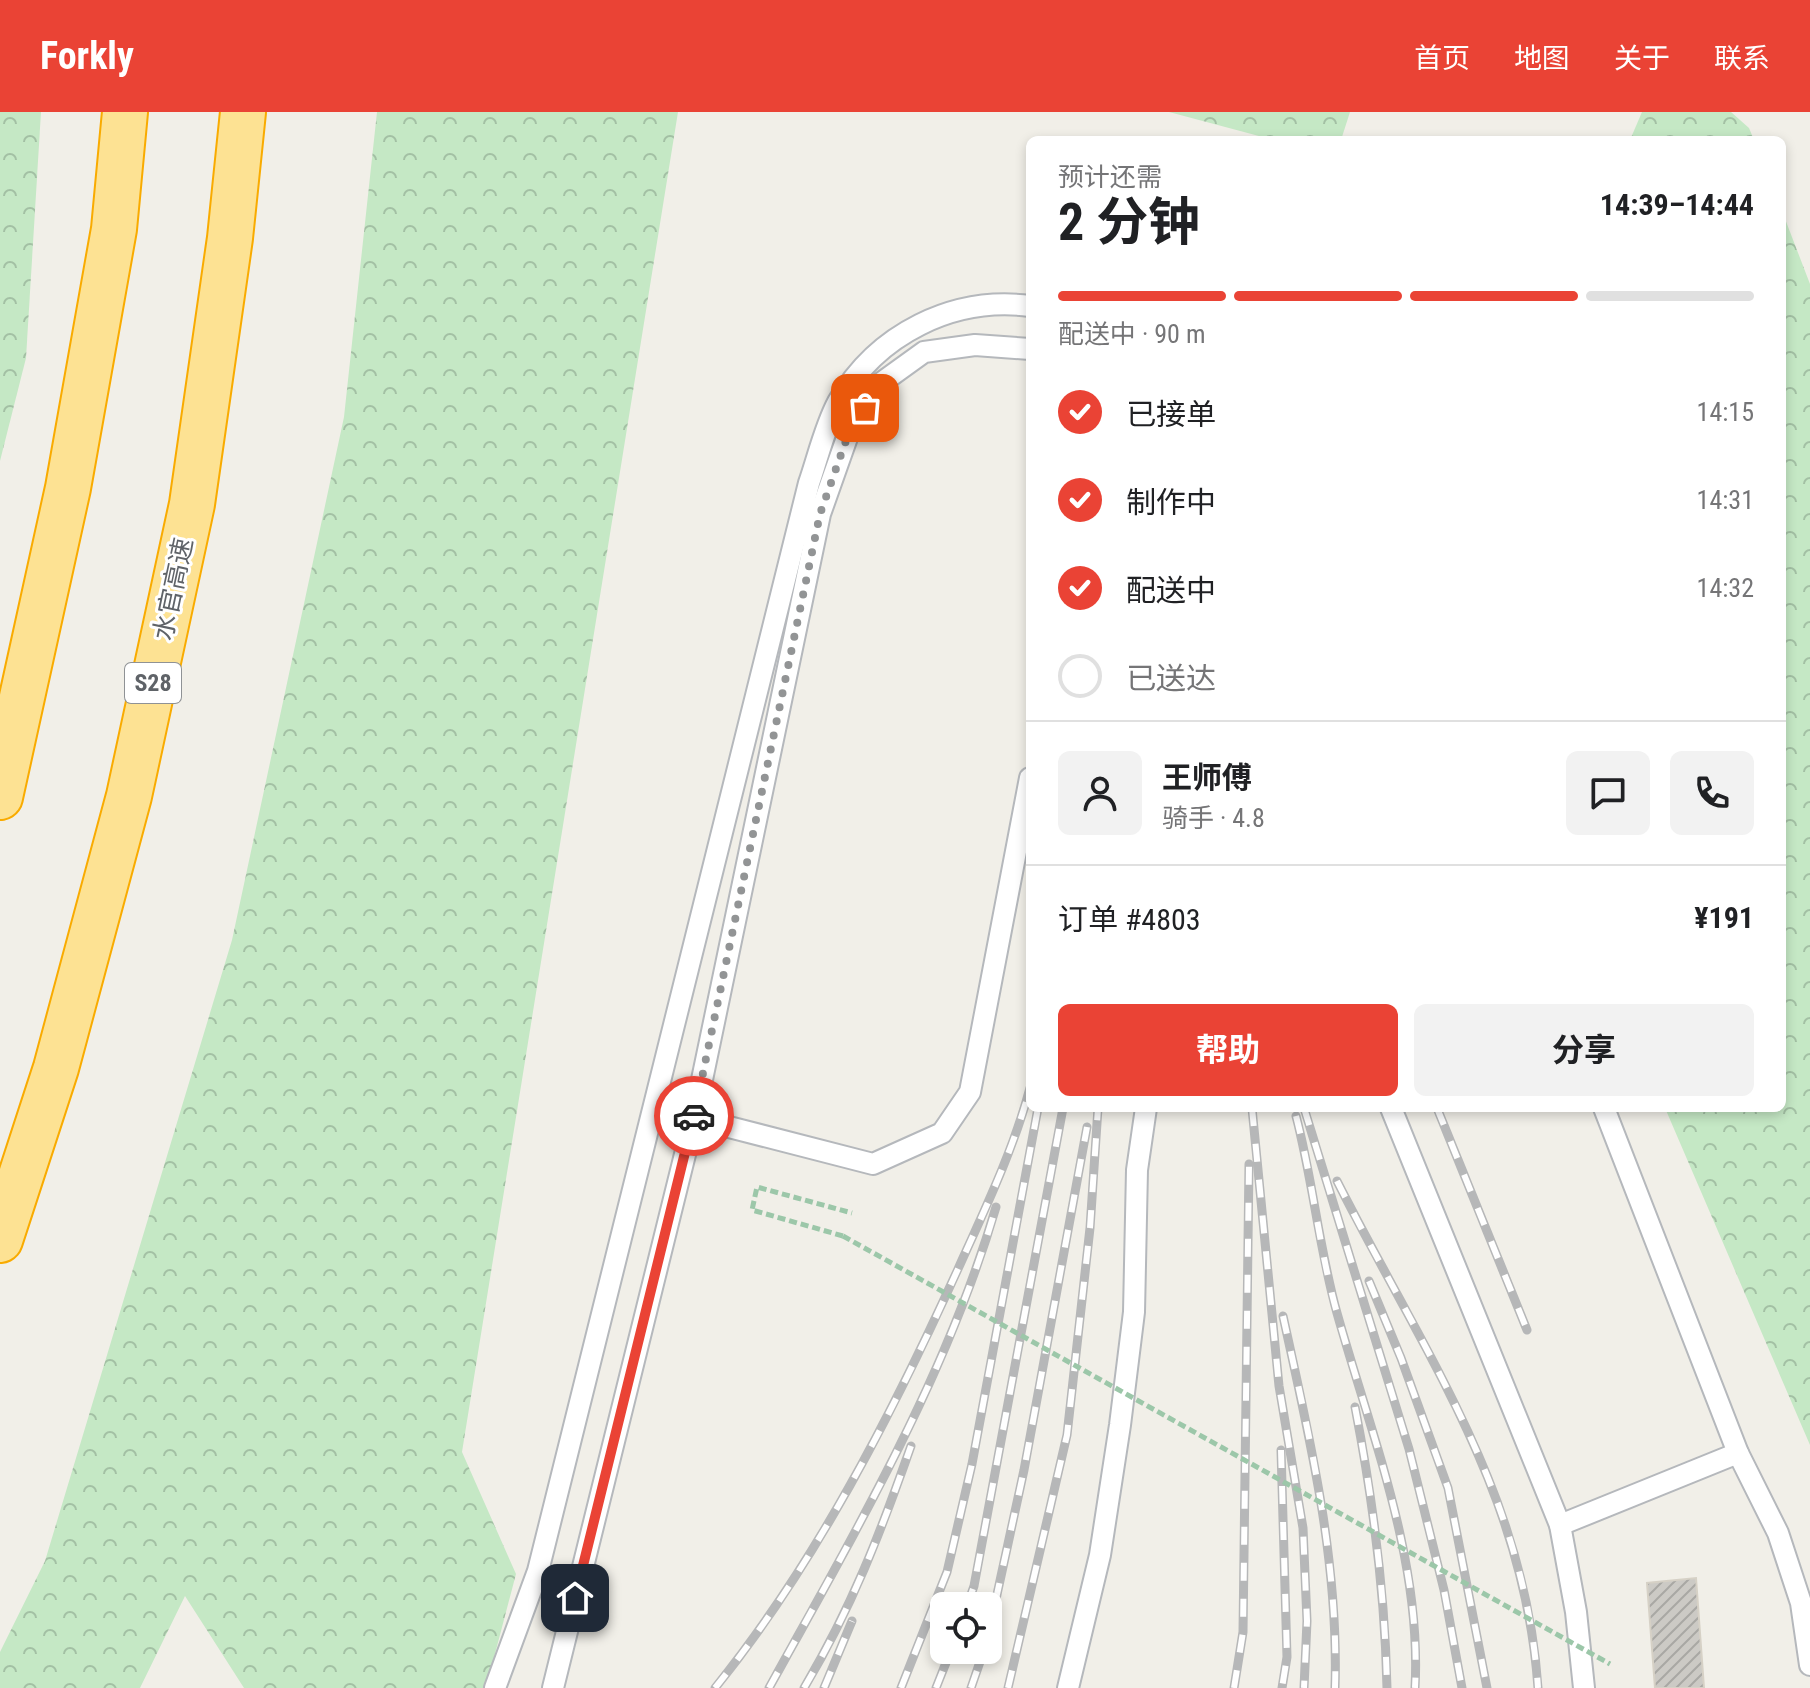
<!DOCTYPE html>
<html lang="zh">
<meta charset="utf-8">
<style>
body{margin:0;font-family:"Roboto Condensed","Noto Sans SC",sans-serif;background:#f2f2f2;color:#202124;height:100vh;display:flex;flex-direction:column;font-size:30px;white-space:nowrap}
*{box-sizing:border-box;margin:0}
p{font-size:26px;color:#757577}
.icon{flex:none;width:44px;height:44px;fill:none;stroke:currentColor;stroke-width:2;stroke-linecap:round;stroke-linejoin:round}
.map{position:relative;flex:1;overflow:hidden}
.drawer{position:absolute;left:1026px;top:24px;width:760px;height:976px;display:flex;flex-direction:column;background:#fff;border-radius:12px;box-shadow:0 4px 12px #0003}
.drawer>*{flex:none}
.buttons{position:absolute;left:930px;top:1480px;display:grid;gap:16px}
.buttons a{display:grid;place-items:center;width:72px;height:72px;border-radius:12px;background:#fff;box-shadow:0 4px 12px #0003;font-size:40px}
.pin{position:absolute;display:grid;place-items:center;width:68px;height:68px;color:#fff;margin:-34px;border-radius:16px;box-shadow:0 4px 12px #0006}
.courier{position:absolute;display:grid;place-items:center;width:80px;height:80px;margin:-40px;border:6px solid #ea4335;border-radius:50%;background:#fff;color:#222;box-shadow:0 2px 10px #0007}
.head em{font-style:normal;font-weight:700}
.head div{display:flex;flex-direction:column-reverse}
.head{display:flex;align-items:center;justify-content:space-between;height:136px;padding:0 32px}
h1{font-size:52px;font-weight:700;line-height:60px}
.bar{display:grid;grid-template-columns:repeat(4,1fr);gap:12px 8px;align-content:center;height:96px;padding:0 32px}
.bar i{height:10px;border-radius:6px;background:#e0e0e0}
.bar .selected{background:#ea4335}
.bar p{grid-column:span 4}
.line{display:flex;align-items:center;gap:20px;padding:0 32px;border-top:2px solid #e0e0e0}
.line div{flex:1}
.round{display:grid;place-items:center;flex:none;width:84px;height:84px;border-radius:12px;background:#f2f2f2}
ol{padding:0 32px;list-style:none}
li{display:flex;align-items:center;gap:24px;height:88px}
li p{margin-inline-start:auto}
li .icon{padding:8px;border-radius:50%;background:#ea4335;color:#fff;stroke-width:4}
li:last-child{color:#757577}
li i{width:44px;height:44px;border:4px solid #e0e0e0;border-radius:50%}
.action{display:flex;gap:16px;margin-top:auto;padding:16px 32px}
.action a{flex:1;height:92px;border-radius:12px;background:#ea4335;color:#fff;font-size:32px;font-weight:700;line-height:92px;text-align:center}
.action a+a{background:#f2f2f2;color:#202124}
header{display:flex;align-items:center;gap:48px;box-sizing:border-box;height:112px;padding:0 40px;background:#ea4335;color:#fff}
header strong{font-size:38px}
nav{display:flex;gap:44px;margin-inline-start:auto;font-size:28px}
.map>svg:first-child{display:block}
</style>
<header>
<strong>Forkly</strong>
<nav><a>首页</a><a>地图</a><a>关于</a><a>联系</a></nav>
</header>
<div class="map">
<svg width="1810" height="1576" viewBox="0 0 1810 1576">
<defs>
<pattern id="forest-crowns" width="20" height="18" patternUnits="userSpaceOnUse" patternTransform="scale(2)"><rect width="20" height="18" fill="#c5e8c5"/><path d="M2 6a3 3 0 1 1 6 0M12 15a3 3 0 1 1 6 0" fill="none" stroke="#a3c0a4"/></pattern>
<pattern id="building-hatch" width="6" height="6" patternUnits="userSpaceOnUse" patternTransform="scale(2)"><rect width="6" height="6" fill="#cccac5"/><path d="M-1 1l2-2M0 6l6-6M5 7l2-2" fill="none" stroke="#a9a8a4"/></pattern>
</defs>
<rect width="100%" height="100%" fill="#f1efe8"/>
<g fill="url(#forest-crowns)">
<path d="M0,0H41L26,246L0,349Z"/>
<path d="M377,0H678L462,1340L516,1462L486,1576H244L185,1484L140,1576H0V1540L45,1449L232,828L344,305Z"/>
<path d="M1169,0H1350L1341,28H1274Z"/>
<path d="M1642,0H1731L1749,16L1754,28H1630Z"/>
<path d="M1782,99L1810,172V1333L1665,996H1782Z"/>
</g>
<path fill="url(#building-hatch)" stroke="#d6d1c6" stroke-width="2" d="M1696,1466L1704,1576H1655L1647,1471Z"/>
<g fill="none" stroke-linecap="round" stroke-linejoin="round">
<defs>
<g id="service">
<path d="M1391,996L1560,1413L1576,1500L1584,1576"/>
<path d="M1604,996L1738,1341L1778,1421L1801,1491L1810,1553"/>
<path d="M694,1006L873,1052L942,1021L970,980L1030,666"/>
<path d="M1560,1413L1738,1341"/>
<path d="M495,1576L538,1459L809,371C818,345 825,314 838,290C877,222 953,184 1030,194"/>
<path d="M553,1576L694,1006L820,402L849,320L881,271L924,240L975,233L1030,237"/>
<path d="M1068,1576L1100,1443L1120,1313L1134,1200L1137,1058L1146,996"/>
</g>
<g id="motorway">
<path d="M0,685L68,376L114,117L125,0"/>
<path d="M0,1128L56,956L129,684L192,392L230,126L243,0"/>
</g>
</defs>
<use href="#service" stroke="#b5b8bc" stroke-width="24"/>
<use href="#motorway" stroke="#f9ab00" stroke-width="48"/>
<path stroke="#9cc7a9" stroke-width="5" stroke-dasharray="8 4" stroke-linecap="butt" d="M843,1124L752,1098L757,1075L852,1101"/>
<use href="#service" stroke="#fff" stroke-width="20"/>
<use href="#motorway" stroke="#fde293" stroke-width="44"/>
<defs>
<g id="rail">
<path d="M1252,996L1279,1274L1303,1416L1307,1509L1304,1576"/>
<path d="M1304,996L1409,1337L1444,1478L1462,1576"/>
<path d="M1437,996L1527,1218"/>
<path d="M1296,1004C1313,1069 1319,1137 1337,1201C1371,1322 1422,1448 1415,1576"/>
<path d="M1337,1069C1422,1238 1525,1380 1538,1576"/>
<path d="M1369,1169L1401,1246L1448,1376L1487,1576"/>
<path d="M1283,1204C1310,1327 1339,1450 1335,1576"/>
<path d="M1355,1295C1373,1388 1385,1481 1387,1576"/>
<path d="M1281,1338L1287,1545L1282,1576"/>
<path d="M967,1494L974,1474L1063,996"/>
<path d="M988,1524L1024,1358L1087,1015"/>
<path d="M715,1576C816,1451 892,1302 958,1157C985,1097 1013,1039 1030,976"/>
<path d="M769,1576C855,1420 946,1266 996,1095"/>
<path d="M804,1576C852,1495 880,1422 911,1334"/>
<path d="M824,1576L852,1509"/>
<path d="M901,1576L947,1460L972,1352L1038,996"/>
<path d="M936,1576L951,1538"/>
<path d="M971,1576L984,1538"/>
<path d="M1008,1576L1067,1323L1090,1116L1098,996"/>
<path d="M1234,1576L1243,1520L1249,1052"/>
</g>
</defs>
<use href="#rail" stroke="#b6b7b8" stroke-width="9"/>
<use href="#rail" stroke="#fff" stroke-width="6" stroke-dasharray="18" stroke-linecap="butt"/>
<path stroke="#9cc7a9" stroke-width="5" stroke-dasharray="8 4" stroke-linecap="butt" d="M843,1124L1610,1552"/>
</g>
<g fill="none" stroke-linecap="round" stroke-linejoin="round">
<path stroke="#929495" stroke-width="8" stroke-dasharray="0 14.4" d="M694,1004L820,402L849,320L865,296"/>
<path stroke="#ea4335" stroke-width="10" d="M575,1486L694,1004"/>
</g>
<g text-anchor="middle" stroke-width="6" stroke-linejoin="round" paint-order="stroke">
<rect fill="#fff" stroke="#8f9295" stroke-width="2" x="125" y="551" width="56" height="40" rx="6"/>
<g font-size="24" font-weight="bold" fill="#5f6368">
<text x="153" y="579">S28</text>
</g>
<g font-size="26" fill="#5f6368" stroke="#fff">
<text transform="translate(173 477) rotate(-78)" y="9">水官高速</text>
</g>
</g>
</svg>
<div class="buttons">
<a><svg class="icon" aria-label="locate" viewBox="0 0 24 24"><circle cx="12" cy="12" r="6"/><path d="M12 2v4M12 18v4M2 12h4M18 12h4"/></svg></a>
</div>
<div class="pin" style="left:865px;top:296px;background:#ea580c"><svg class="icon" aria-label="bag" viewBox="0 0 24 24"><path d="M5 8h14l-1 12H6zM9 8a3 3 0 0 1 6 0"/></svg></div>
<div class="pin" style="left:575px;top:1486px;background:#1f2937"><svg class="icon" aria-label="home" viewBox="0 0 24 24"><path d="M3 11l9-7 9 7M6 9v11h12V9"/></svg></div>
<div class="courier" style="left:694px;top:1004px"><svg class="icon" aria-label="car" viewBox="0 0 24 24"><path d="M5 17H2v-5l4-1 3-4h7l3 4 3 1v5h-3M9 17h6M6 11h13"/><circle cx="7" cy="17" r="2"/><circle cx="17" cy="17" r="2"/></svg></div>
<section class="drawer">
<div class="head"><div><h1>2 分钟</h1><p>预计还需</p></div><em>14:39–14:44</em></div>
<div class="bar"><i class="selected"></i><i class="selected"></i><i class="selected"></i><i></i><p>配送中 · 90 m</p></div>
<ol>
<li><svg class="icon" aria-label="check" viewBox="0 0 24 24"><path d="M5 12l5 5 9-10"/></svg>已接单<p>14:15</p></li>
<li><svg class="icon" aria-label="check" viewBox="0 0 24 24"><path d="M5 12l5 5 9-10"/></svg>制作中<p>14:31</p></li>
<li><svg class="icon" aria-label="check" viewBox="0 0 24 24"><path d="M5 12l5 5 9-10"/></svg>配送中<p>14:32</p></li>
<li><i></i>已送达</li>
</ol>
<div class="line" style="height:144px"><a class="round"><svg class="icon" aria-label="person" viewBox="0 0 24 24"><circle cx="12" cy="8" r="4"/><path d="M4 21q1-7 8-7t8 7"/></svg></a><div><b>王师傅</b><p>骑手 · 4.8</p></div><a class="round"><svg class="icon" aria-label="chat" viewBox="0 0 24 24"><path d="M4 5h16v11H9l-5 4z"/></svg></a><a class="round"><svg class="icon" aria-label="phone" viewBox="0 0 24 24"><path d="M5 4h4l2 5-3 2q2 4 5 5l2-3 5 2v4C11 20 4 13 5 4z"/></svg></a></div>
<div class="line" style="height:104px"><div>订单 #4803</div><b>¥191</b></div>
<div class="action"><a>帮助</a><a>分享</a></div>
</section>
</div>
